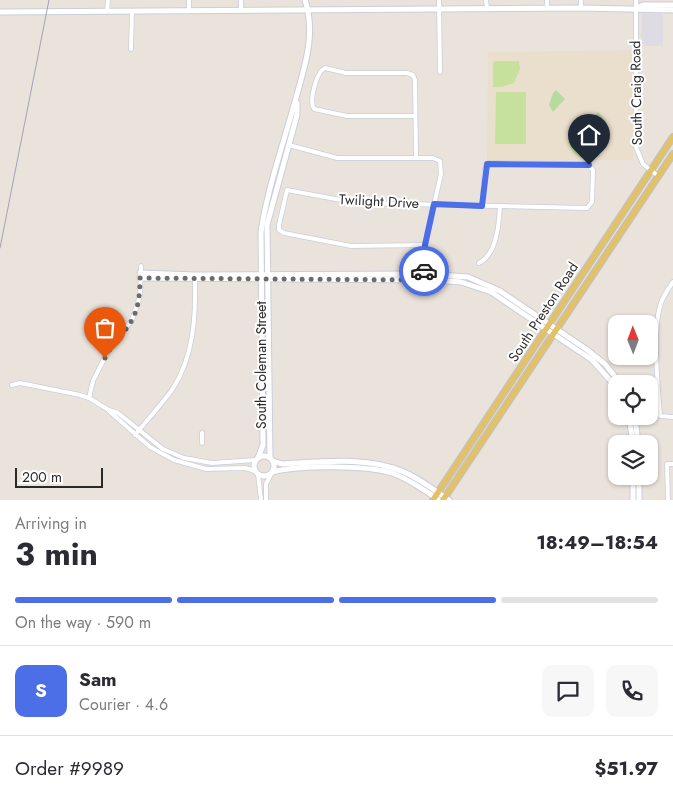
<!DOCTYPE html>
<meta charset="utf-8">
<style>
body{margin:0;font-family:Jost,sans-serif;background:#f7f7f7;color:#2b2b33;height:100vh;display:flex;flex-direction:column;font-size:19px;white-space:nowrap}
*{box-sizing:border-box;margin:0}
p{font-size:16px;color:#7c7c81}
.icon{flex:none;width:28px;height:28px;fill:none;stroke:currentColor;stroke-width:2;stroke-linecap:round;stroke-linejoin:round}
.map{position:relative;height:500px;overflow:hidden}
.side{display:flex;flex-direction:column;background:#fff;flex:1}
.side>*{flex:none}
.needle{width:32px;rotate:359deg}
.tools{position:absolute;left:608px;top:315px;display:grid;gap:10px}
.tools a{display:grid;place-items:center;width:50px;height:50px;border-radius:10px;background:#fff;box-shadow:0 1px 4px #0004;font-size:25px}
.scale{position:absolute;left:15px;bottom:12px;width:88px;box-sizing:border-box;padding-left:5px;border:2px solid #292929;border-top:0;font-size:14px;line-height:18px;white-space:nowrap;color:#292929;-webkit-text-stroke:4px #fff;paint-order:stroke}
.pin{position:absolute;display:grid;place-items:center;width:42px;height:42px;color:#fff;margin:-51px -21px;border-radius:50% 50% 50% 0;rotate:-45deg;box-shadow:0 0 5px #0007}
.pin .icon{rotate:45deg}
.courier{position:absolute;display:grid;place-items:center;width:50px;height:50px;margin:-25px;border:4px solid #4c6fe7;border-radius:50%;background:#fff;color:#222;box-shadow:0 1px 6px #0007}
.summary em{font-style:normal;font-weight:700}
.summary div{display:flex;flex-direction:column-reverse}
.summary{display:flex;align-items:center;justify-content:space-between;height:85px;padding:0 15px}
h1{font-size:32px;font-weight:700;line-height:38px}
.bar{display:grid;grid-template-columns:repeat(4,1fr);gap:8px 5px;align-content:center;height:60px;padding:0 15px}
.bar i{height:6px;border-radius:4px;background:#e1e1e2}
.bar .selected{background:#4c6fe7}
.bar p{grid-column:span 4}
.line{display:flex;align-items:center;gap:12px;padding:0 15px;border-top:1px solid #e1e1e2}
.line div{flex:1}
.round{display:grid;place-items:center;flex:none;width:52px;height:52px;border-radius:10px;background:#f7f7f7}
.map>svg:first-child{display:block}
</style>
<div class="map">
<svg width="673" height="500" viewBox="0 0 673 500">
<rect width="100%" height="100%" fill="#eae3dc"/>
<path fill="#dedce3" d="M642,13L663,14V46H641Z"/>
<path fill="#eadfcd" d="M632,50L633,160L487,161L488,52Z"/>
<g fill="#b5db9e">
<path d="M556,90L565,99L553,112L549,105L553,93Z"/>
<path d="M598,112L606,121L607,128L598,137L586,124Z"/>
</g>
<g fill="#c6e19b">
<path d="M495,61H519L520,69L514,83L502,87H493V63Z"/>
<path d="M496,92H526V144H495Z"/>
<path d="M590,133L600,156C585,163 572,157 568,141Z"/>
</g>
<g fill="none" stroke-linecap="round" stroke-linejoin="round">
<defs>
<g id="street">
<path d="M189,0V11"/>
<path d="M241,0V11"/>
<path d="M439,0L440,72"/>
<path d="M486,0L487,8"/>
<path d="M547,0V8"/>
<path d="M581,0V8"/>
<path d="M636,0V147L643,164L658,176"/>
<path d="M107,11L108,0"/>
<path d="M131,49L132,11"/>
<path d="M415,116H347L314,109C309,101 316,72 325,68L346,73H407L413,75L415,80L416,158"/>
<path d="M289,145L337,158H433L440,161L441,174L425,245L424,274"/>
<path d="M425,245L351,246L284,233L279,230V225L287,190L357,203L587,208L592,202L593,170L587,164L489,163L485,169L482,206"/>
<path d="M479,263C497,254 499,224 500,206"/>
<path d="M673,282C668,289 662,298 660,306C652,336 658,384 660,416L673,417"/>
<path d="M12,385L20,383L80,395L89,398L109,410L118,413L163,449L184,458L212,463L256,460"/>
<path d="M89,398L93,381L109,349L132,320L140,296L141,266"/>
<path d="M109,411L150,447L174,460L206,469L245,468L255,471"/>
<path d="M202,433V443"/>
<path d="M135,435C147,420 161,405 172,390C194,357 196,315 195,277"/>
<path d="M258,474L261,500"/>
<path d="M266,500V484L271,474"/>
<path d="M668,500L667,464H673"/>
</g>
<g id="secondary">
<path d="M636,8L643,5H673"/>
<path d="M0,12L581,8L673,10"/>
<path d="M140,273L195,275L424,274L468,277L500,291L586,349L605,364L621,384"/>
<path d="M140,278L434,280L461,282L491,292L592,360L616,387"/>
<path d="M629,416L633,444"/>
<path d="M635,416L638,444"/>
<circle cx="264" cy="466" r="10"/>
<path d="M270,457L267,225L297,115V103"/>
<path d="M258,458L263,445L261,232C268,186 284,142 296,98C305,65 316,34 305,0"/>
<path d="M273,461L282,464C320,462 368,456 404,472C420,479 434,490 449,500"/>
<path d="M273,472C300,465 365,465 392,473C409,479 424,490 439,500"/>
<path d="M633,476V500"/>
<path d="M639,476V500"/>
</g>
<g id="primary">
<path d="M433,500L673,137"/>
<path d="M443,500L673,154"/>
</g>
</defs>
<use href="#street" stroke="#cbced9" stroke-width="5.5"/>
<use href="#secondary" stroke="#cbced9" stroke-width="7"/>
<use href="#primary" stroke="#c3c3c3" stroke-width="8"/>
<use href="#street" stroke="#fff" stroke-width="4"/>
<use href="#secondary" stroke="#fff" stroke-width="5"/>
<use href="#primary" stroke="#e2c169" stroke-width="5.5"/>
<path stroke="#a0a3b1" stroke-width="1" d="M0,248L49,0"/>
</g>
<g fill="none" stroke-linecap="round" stroke-linejoin="round">
<path stroke="#6d6a68" stroke-width="5" stroke-dasharray="0 9" d="M105,358C112,343 124,334 132,320C139,307 140,292 140,278L424,280V271"/>
<path stroke="#4c6fe7" stroke-width="6" d="M424,271L425,245L434,204L482,206L487,164L589,165"/>
</g>
<g text-anchor="middle" stroke-width="4" stroke-linejoin="round" paint-order="stroke">
<g font-size="14" fill="#292929" stroke="#fff">
<text transform="translate(636 93) rotate(-91)" y="5">South Craig Road</text>
<text transform="translate(379 201) rotate(3)" y="5">Twilight Drive</text>
<text transform="translate(543 312) rotate(-57)" y="5">South Preston Road</text>
<text transform="translate(261 365) rotate(-90)" y="5">South Coleman Street</text>
</g>
</g>
</svg>
<div class="tools">
<a><svg class="needle" viewBox="-14 -14 28 28"><path d="M0-13l5 13h-10z" fill="#e53935"/><path d="M0 13l5-13h-10z" fill="#7c7c81"/></svg></a>
<a><svg class="icon" aria-label="locate" viewBox="0 0 24 24"><circle cx="12" cy="12" r="6"/><path d="M12 2v4M12 18v4M2 12h4M18 12h4"/></svg></a>
<a><svg class="icon" aria-label="layers" viewBox="0 0 24 24"><path d="M12 4l9 5-9 5-9-5zM3 14l9 5 9-5"/></svg></a>
</div>
<div class="scale">200 m</div>
<div class="pin" style="left:105px;top:358px;background:#ea580c"><svg class="icon" aria-label="bag" viewBox="0 0 24 24"><path d="M5 8h14l-1 12H6zM9 8a3 3 0 0 1 6 0"/></svg></div>
<div class="pin" style="left:589px;top:165px;background:#1f2937"><svg class="icon" aria-label="home" viewBox="0 0 24 24"><path d="M3 11l9-7 9 7M6 9v11h12V9"/></svg></div>
<div class="courier" style="left:424px;top:271px"><svg class="icon" aria-label="car" viewBox="0 0 24 24"><path d="M5 17H2v-5l4-1 3-4h7l3 4 3 1v5h-3M9 17h6M6 11h13"/><circle cx="7" cy="17" r="2"/><circle cx="17" cy="17" r="2"/></svg></div>
</div>
<section class="side">
<div class="summary"><div><h1>3 min</h1><p>Arriving in</p></div><em>18:49–18:54</em></div>
<div class="bar"><i class="selected"></i><i class="selected"></i><i class="selected"></i><i></i><p>On the way · 590 m</p></div>
<div class="line" style="height:90px"><b class="round" style="background:#4c6fe7;color:#fff">S</b><div><b>Sam</b><p>Courier · 4.6</p></div><a class="round"><svg class="icon" aria-label="chat" viewBox="0 0 24 24"><path d="M4 5h16v11H9l-5 4z"/></svg></a><a class="round"><svg class="icon" aria-label="phone" viewBox="0 0 24 24"><path d="M5 4h4l2 5-3 2q2 4 5 5l2-3 5 2v4C11 20 4 13 5 4z"/></svg></a></div>
<div class="line" style="height:65px"><div>Order #9989</div><b>$51.97</b></div>
</section>
